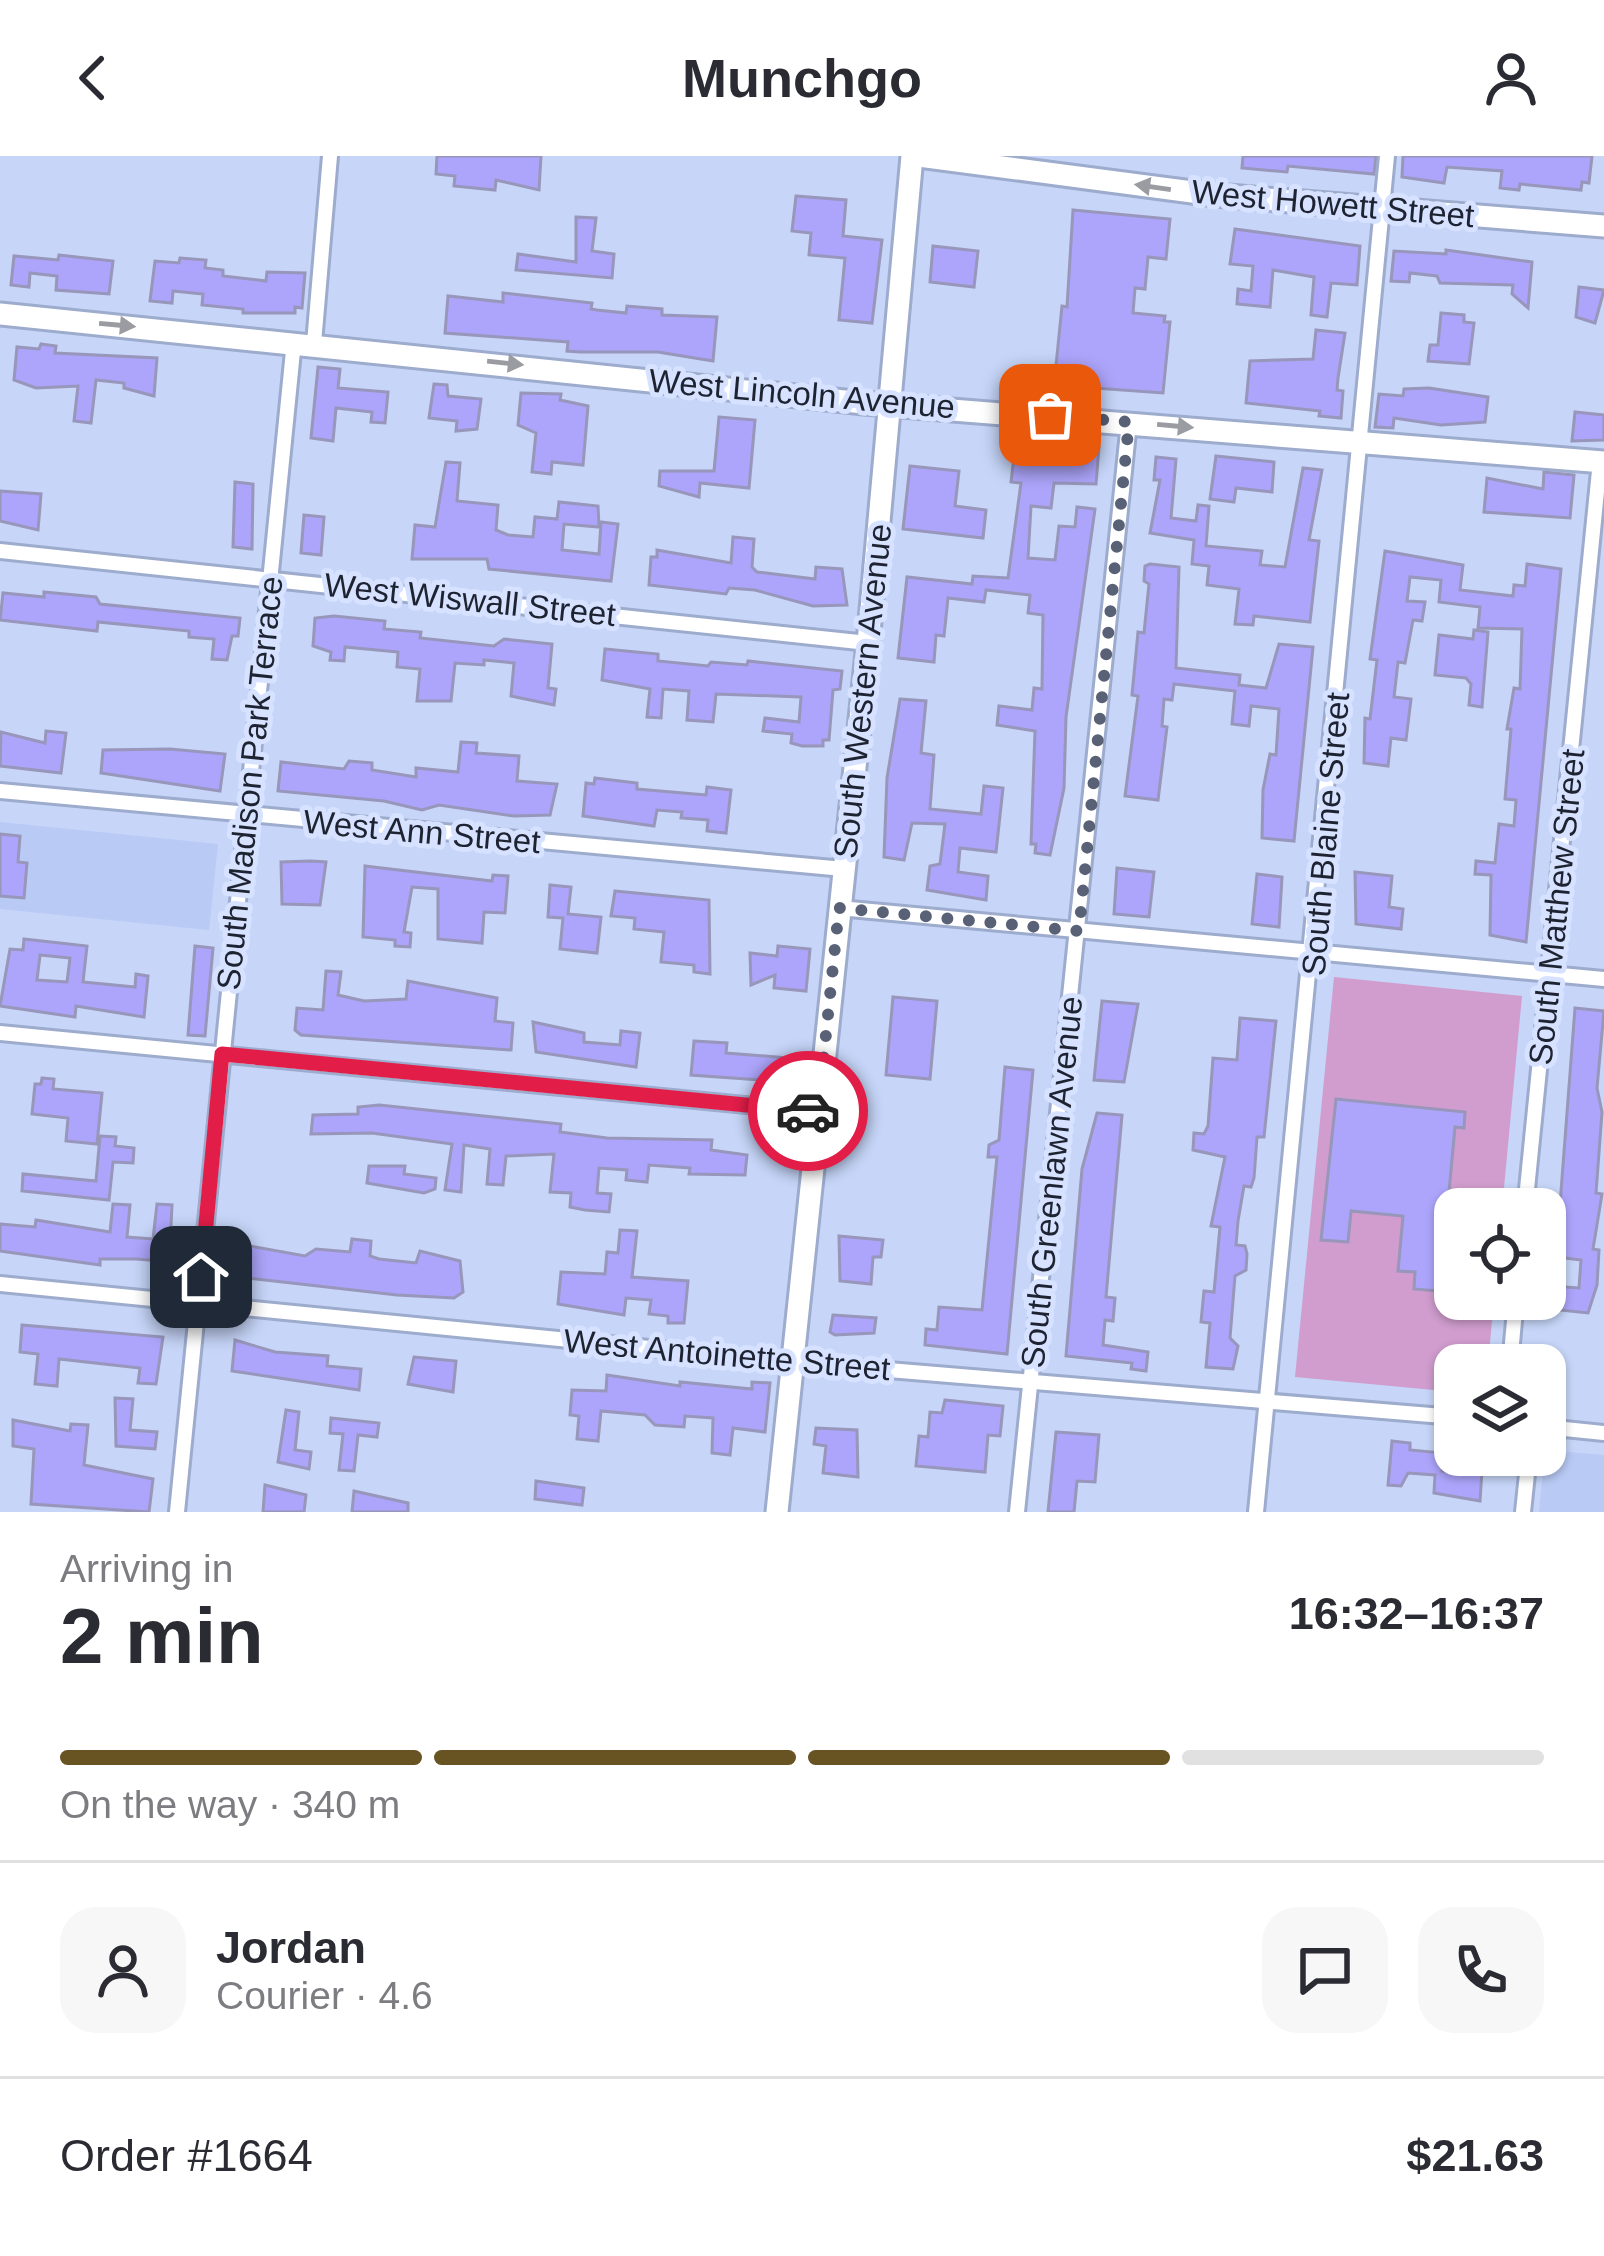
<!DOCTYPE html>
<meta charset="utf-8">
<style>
body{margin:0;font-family:Arial,sans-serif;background:#f7f7f7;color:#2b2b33;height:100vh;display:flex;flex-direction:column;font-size:45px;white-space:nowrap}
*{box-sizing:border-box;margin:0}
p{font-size:39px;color:#7c7c81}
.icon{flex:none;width:66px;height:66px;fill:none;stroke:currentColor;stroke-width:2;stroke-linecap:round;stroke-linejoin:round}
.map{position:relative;height:1356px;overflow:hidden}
.side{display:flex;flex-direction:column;background:#fff;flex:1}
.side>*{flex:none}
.tools{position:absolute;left:1434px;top:1032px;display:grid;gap:24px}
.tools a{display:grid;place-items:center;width:132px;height:132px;border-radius:24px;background:#fff;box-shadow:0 3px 9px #0004;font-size:60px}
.pin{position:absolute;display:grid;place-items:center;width:102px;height:102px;color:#fff;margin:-51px;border-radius:24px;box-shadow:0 6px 18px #0006}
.courier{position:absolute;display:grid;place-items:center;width:120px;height:120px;margin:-60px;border:9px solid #e11d48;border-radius:50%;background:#fff;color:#222;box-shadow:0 3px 15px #0007}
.head em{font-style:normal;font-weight:700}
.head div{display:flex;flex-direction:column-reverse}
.head{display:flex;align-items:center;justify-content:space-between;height:204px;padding:0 60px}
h1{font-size:78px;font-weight:700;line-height:90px}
.bar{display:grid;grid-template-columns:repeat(4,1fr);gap:18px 12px;align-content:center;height:144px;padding:0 60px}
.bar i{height:15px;border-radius:9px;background:#e1e1e2}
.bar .current{background:#685423}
.bar p{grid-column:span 4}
.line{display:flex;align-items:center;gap:30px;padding:0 60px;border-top:3px solid #e1e1e2}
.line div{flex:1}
.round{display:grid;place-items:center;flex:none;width:126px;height:126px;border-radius:36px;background:#f7f7f7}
header{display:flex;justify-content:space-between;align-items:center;height:156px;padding:0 60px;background:#fff;font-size:54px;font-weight:700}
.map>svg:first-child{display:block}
</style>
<header><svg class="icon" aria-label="back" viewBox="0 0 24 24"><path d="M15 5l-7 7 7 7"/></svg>Munchgo<svg class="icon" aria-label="person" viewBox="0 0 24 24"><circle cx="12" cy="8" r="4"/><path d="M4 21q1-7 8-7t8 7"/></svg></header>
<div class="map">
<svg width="1604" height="1356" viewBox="0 0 1604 1356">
<rect width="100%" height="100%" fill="#c6d5f8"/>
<g fill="#b9caf5">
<path d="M0,666L218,688L209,774L0,753Z"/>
<path d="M1545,1294L1604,1299V1356H1539Z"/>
</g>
<path fill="#d09dce" d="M1334,821L1522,840L1502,1053H1455V1143H1494L1488,1209H1455V1236L1295,1221Z"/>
<g fill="#ada5fb" stroke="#9896ba" stroke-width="3" fill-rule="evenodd">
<path d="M437,0H541L539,34L496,24L495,34L454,30L455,20L436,18Z"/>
<path d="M1243,0H1376L1374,18L1288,10L1287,16L1242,12Z"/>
<path d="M1403,0H1592L1589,27L1582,26L1581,34L1520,28L1519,34L1500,32L1502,15L1447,11L1444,27L1402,21Z"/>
<path d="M796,40L846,44L843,80L882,84L872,167L839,164L845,102L809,99L811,77L792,75Z"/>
<path d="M1073,54L1170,63L1166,103L1148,101L1145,133L1135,132L1133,157L1165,160L1164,166H1170L1163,237L1054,229L1062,150L1067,151Z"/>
<path d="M576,61L596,62L592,95L614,98L612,122L516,114L518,98L576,106Z"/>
<path d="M1235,73L1360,90L1357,129L1331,127L1327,161L1311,159L1314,121L1273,114L1270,151L1237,148L1238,133L1251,135L1253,110L1230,108Z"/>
<path d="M933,90L978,95L974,131L930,126Z"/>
<path d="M1446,94L1532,106L1528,152L1512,138L1513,129L1440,127L1437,120L1410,117L1409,126L1391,125L1394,95L1446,98Z"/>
<path d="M59,99L113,105L109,138L56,134L57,120L30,117L29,131L11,129L14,100L58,104Z"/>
<path d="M180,102L206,104L205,112L223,114V120L266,125L267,116L305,117L302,152L295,151V157H243V153L202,149L203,138L173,135L172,147L150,145L155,105L179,107Z"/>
<path d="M1579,131L1604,134L1595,167L1576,161Z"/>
<path d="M503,137L592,147L591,153L597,154L626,157L627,150L662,153V159L717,161L713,205L658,196H580L567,195L568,186L445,177L448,140L503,146Z"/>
<path d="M1441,157L1464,159V166L1474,167L1469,208L1428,205L1430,189H1438Z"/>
<path d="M1316,174L1345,177L1338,222L1337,234L1343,235L1341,262L1319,260L1320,255L1246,247L1250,205L1313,203Z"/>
<path d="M41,188L56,190L55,197L157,202L154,240L124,232V227L96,224L91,267L74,265L78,230L36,232L14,224L17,191L39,193Z"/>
<path d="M318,211L340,213L338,232L388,236L385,267L371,266L372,256L336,252L333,285L311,282Z"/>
<path d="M434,228L447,229L448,240L481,243L477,273L456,275L457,265L429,262Z"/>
<path d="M1429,232L1488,241L1485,266L1441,269L1394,262L1393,272L1375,271L1379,238L1403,240L1404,233Z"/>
<path d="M521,237L561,238L560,244L588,250L583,309L552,306L551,318L532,316L536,277L518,269Z"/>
<path d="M1575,256L1604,259V284L1572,285Z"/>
<path d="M719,261L755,264L749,332L700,327L699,341L659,330L660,315H714Z"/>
<path d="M1016,284L1099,291L1096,328L1054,327L1051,352L1031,350L1028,402L1055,404L1059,370L1075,371L1077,351L1095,353L1066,561L1064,632L1050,699L1035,697L1036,688H1031L1035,575L997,569L999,550L1032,554L1034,532L1042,533L1043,459L1028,457L1030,439L986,434L984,446L948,442L944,480L936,479L934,506L898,502L907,421L972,428L973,420L1008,422L1021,327L1011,326Z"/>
<path d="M1216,300L1274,306L1272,336L1236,332L1234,346L1210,343Z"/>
<path d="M1156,301L1176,303L1171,362L1196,365L1198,349L1209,350L1206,390L1262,395L1260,409L1285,411L1303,312L1322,314L1309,384L1319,385L1310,466L1254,460L1253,469L1235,468L1239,433L1207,429L1209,410L1192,408L1194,384L1150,377L1160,324H1154Z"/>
<path d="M446,306L460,307L457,345L498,349L496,374L508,379L533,381L535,361L557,363L559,346L598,350L599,371L564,368L562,394L599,398L601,366L618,368L611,425L489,413L487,403H412L415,369L435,371Z"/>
<path d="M910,310L959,315L955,350L986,354L983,382L903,373Z"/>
<path d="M1544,316L1574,319L1570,362L1484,356L1487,322L1543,333Z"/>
<path d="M235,326L253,328L252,393L233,391Z"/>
<path d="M0,335L41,338L38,374L0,365Z"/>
<path d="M304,359L324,361L321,399L301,397Z"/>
<path d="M733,381L754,383L752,411L757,416L815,423L816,411L842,413L847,449L813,450L755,434L729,432L726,438L649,429L651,401H657V394L731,407Z"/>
<path d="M1385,395L1463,409L1460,434L1513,440L1514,429L1525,430L1527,408L1561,413L1526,786L1490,779L1491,719L1475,718L1476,705L1495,707L1499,668L1514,670L1516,644L1505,643L1511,573H1507L1514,532L1520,533L1522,473L1478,472L1480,451L1439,446L1441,424L1410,421L1407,445L1425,446L1422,465L1413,464L1405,507L1398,506L1394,541L1411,543L1406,584L1391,582L1388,610L1364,607L1365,562L1370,563L1377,504L1370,503Z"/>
<path d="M1150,408L1179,411L1176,512L1240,519L1239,529L1266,532L1279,488L1313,491L1294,685L1262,682L1263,634L1270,598L1276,599L1279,553L1251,550L1249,570L1232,568L1235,535L1174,528L1172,544L1164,543L1162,570L1167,571L1158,644L1125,640L1138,540L1132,539L1138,476L1144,477L1149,428L1144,425L1145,410Z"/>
<path d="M44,436L96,441L100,448L240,462L238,480H232L227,504L212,503L214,483L189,481V475L98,466L97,475L0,464L3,437L44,441Z"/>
<path d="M334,460L385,465L384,473L421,476L420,482L494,490L504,483L552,488L548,532L556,533L554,549L511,540L514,507L484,504V509L455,507L451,545H417L420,513L397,511L398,496L345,491L344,505L330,504L331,496L313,490L315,462Z"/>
<path d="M1474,474L1488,476L1482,551L1469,549L1471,528L1466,522L1435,519L1439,479L1473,483Z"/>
<path d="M605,493L658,498V505L708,510L711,506L747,509L748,505L842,515L840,533L833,534L829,584H823V590H802L791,587L792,578L763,575L765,562L799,566L801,541L716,538L713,566L687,564L689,535L663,533L661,562L647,561L650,533L602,524Z"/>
<path d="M900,543L926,545L921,597L934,599L930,653L981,658L984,630L1003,632L996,696L960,692L958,716L988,720L986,744L927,734L930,710L940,708L945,668L912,667L904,704L884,701L887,622Z"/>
<path d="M46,575L66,577L61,617L0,610L1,576L45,587Z"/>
<path d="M461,586L477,587L476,597L519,600L517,625L557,628L550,659L514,660L439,649L422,654L384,645L278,635L281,606L344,613L349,605L372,607V614L416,621V612L458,616Z"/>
<path d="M170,593L225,598L220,635L101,617L103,594Z"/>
<path d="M595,622L637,627V633L706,639L707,631L731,634L726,677L707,675L708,664L681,662L682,656L657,654L654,670L583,660L586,627L594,628Z"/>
<path d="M0,678L20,680L18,706L27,707L24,742L0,740Z"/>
<path d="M311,705L326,706L320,749L282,748L281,706Z"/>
<path d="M365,710L492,725L493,719L508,720L505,757L484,756L482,787L438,783V733L412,731L404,776L411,777L410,791L395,790V784L363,781Z"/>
<path d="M1117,712L1154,716L1149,761L1114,758Z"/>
<path d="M1355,716L1392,720L1389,751L1403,753L1401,773L1356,768Z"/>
<path d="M1257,718L1282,721L1279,771L1252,768Z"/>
<path d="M550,729L571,731L568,758L601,761L597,797L560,793L563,762L548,761Z"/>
<path d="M615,735L709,744L710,818L694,816V809L661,806L664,776L634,773L635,762L611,760Z"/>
<path d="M24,783L87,790L83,826L135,831L136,818L148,820L144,861L76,850L75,861L0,850L10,793L23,794ZM40,799L70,802L67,826L37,824Z"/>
<path d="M195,790L213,792L205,880L188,879Z"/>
<path d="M778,790L810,793L806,835L774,832L775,819L751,829L750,797L777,800Z"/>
<path d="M326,815L341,816L338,839L364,845L406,843L408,825L497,842L495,865L513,867L511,894L301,879L295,874L297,852L323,854Z"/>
<path d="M893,841L937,845L930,923L886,919Z"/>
<path d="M1102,845L1138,848L1124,926L1094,924Z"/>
<path d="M1575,852L1604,855L1597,932L1602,956L1596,1037L1602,1038L1593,1093L1599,1094L1597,1129L1588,1157L1550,1153L1552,1130L1579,1132L1581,1104L1556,1101Z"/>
<path d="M1240,862L1276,865L1264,981H1257L1254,1022L1251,1031L1244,1030L1238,1065L1236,1089L1245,1090L1247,1098L1246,1114L1235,1120L1230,1182L1238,1190L1233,1213L1206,1211L1210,1167L1201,1166L1204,1135L1214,1136L1220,1071L1211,1070L1225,1001L1193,994L1194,977L1204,978L1208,970L1213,902L1237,904Z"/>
<path d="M533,866L584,877V886L620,889L621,875L640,877L636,911L536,896Z"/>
<path d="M694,885L727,887L726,897L790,902L787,926L691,919Z"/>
<path d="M1005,911L1033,914L1007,1198L925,1189L926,1173L937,1174L939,1151L982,1154L997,1001H988L989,989L999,984Z"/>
<path d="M42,922L54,923L53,933L102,937L97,988L66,985L68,962L32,958L35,928H41Z"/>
<path d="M1336,943L1465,956L1464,972L1455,971L1446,1068L1442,1119L1451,1120L1449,1136L1414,1133L1415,1116L1398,1115L1403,1060L1351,1055L1348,1086L1321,1084Z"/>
<path d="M379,949L561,968L560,976L607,982L712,984L711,994L747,999L745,1019L689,1018L690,1012L649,1009L647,1026L626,1024L627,1014L599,1012L597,1037L611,1038L609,1056L585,1054L570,1051L571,1037L550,1036L554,998L506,1000L503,1029L487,1028L490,993L464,989L461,1036L445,1034L452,988L372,977L311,978L313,959L358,958V951Z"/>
<path d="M1097,957L1122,959L1106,1141L1115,1142L1113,1165L1105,1164L1103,1189L1148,1196L1146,1215L1131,1213L1132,1207L1066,1200L1082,1013Z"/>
<path d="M100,980L116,981L115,990L134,992L133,1007L113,1006L109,1044L22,1035L23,1018L96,1025Z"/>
<path d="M369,1010H405L404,1018L436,1022L435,1033L424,1037L367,1027Z"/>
<path d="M113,1048L130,1049L127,1081L153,1083L157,1048L172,1049L169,1113L161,1105L136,1103H100V1109L0,1095V1068L35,1071L36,1064L110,1076Z"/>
<path d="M620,1074L637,1075L632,1121L688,1125L684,1167H668V1160L649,1158L651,1144L626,1142L624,1159L558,1148L561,1116L605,1118L607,1096L618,1097Z"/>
<path d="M839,1080L883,1084L881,1101H873L871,1128L840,1125Z"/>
<path d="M352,1083L371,1085L370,1100L379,1103L416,1107L420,1095L460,1105L463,1136L454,1142L397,1139L247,1122L250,1090L305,1100L316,1093L350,1096Z"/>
<path d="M833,1159L876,1162L874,1177L835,1179L830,1176Z"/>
<path d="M22,1169L163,1181L156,1228L138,1227L140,1212L59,1203L57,1230L35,1228L38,1198L20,1196Z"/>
<path d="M235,1184L275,1196L328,1200L327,1210L361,1213L359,1234L232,1215Z"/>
<path d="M414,1201L456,1205L453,1236L408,1228Z"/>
<path d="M607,1219L680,1230V1226L752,1233V1226L770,1227L765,1276L733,1272L730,1299L712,1297L713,1262L685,1260L684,1271L655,1269L645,1259L601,1255L598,1285L577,1283L579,1260L570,1259L572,1234L606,1235Z"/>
<path d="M115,1242L133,1243L130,1274L157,1276L155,1293L116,1290Z"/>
<path d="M945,1244L1003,1250L1000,1280L988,1279L985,1316L916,1310L919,1280L928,1281L930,1256L942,1257Z"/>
<path d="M286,1254L299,1256L295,1294L311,1296L309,1313L278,1306Z"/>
<path d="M331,1262L379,1267L377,1281L358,1279L354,1315L339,1314L343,1278L330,1277Z"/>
<path d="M13,1264L70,1275L71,1268L88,1269L84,1309L153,1323L149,1356L31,1348L34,1293L13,1290Z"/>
<path d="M816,1272L857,1274L858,1321L823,1317L826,1290L814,1288Z"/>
<path d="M1056,1276L1099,1279L1095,1326L1077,1325L1074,1356H1048Z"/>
<path d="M1392,1285L1410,1287V1294L1443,1297L1442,1315L1467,1317L1468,1299H1483L1480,1345L1434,1337L1435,1319L1408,1317L1401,1330L1388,1329Z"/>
<path d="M536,1325L584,1332L582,1349L535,1343Z"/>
<path d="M265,1329L306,1339L304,1356H263Z"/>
<path d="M354,1335L408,1347V1356H352Z"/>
</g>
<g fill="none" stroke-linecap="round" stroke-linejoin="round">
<defs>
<g id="street">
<path d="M314,187L330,0"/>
<path d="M0,395L868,487"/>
<path d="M0,635L844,713"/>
<path d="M839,752L1604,823"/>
<path d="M0,877L818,956"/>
<path d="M1525,1053L1600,305"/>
<path d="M0,1128L792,1206L1455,1261"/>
<path d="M1510,1209L1516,1143"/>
<path d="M1545,1271L1604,1277"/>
<path d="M177,1356L294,185"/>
<path d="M1017,1356L1129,266"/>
<path d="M1256,1356L1387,0"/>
<path d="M1523,1356L1529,1299"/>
</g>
<g id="secondary">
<path d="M919,0L1215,39L1604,70"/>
<path d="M0,158L864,247L1604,306"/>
<path d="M777,1356L868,487L912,0"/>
</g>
</defs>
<use href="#street" stroke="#9dabcd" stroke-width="20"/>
<use href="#secondary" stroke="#9dabcd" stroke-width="27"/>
<use href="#street" stroke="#fff" stroke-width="14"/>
<use href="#secondary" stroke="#fff" stroke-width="21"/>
</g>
<defs><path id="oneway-solid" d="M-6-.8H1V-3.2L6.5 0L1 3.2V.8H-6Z" transform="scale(3)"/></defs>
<g fill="#9a9ca2">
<use href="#oneway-solid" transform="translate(1153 31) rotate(-172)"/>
<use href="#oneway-solid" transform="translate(117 169) rotate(5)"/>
<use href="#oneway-solid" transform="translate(505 207) rotate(6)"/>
<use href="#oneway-solid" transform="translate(1175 270) rotate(5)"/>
</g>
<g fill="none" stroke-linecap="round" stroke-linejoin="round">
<path stroke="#596177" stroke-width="12" stroke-dasharray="0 21.6" d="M808,955L818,956L839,752L1079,775L1129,266L1050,259"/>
<path stroke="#e11d48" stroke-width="15" d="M201,1121L222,898L808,955"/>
</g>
<g text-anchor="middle" stroke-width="10" stroke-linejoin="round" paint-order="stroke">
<g font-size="33" fill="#1e2331" stroke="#d6e2ff">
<text transform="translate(1333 47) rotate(5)" y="12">West Howett Street</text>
<text transform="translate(802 237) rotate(5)" y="12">West Lincoln Avenue</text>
<text transform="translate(470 443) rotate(6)" y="12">West Wiswall Street</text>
<text transform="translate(862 535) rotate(-84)" y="12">South Western Avenue</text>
<text transform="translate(249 627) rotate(-84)" y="12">South Madison Park Terrace</text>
<text transform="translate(422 675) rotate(5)" y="12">West Ann Street</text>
<text transform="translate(1325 678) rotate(-85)" y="12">South Blaine Street</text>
<text transform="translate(1556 751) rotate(-84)" y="12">South Matthew Street</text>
<text transform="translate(1051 1026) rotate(-84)" y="12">South Greenlawn Avenue</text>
<text transform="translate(727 1198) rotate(5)" y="12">West Antoinette Street</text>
</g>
</g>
</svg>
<div class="tools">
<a><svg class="icon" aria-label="locate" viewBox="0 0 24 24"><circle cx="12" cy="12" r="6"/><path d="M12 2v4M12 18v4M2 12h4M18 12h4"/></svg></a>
<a><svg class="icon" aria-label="layers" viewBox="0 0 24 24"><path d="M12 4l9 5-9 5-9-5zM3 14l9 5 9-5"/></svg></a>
</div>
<div class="pin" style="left:1050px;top:259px;background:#ea580c"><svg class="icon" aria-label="bag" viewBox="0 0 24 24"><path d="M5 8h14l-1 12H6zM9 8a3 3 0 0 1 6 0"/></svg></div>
<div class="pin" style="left:201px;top:1121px;background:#1f2937"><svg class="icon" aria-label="home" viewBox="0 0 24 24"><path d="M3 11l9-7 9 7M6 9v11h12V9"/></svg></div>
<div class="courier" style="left:808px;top:955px"><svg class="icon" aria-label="car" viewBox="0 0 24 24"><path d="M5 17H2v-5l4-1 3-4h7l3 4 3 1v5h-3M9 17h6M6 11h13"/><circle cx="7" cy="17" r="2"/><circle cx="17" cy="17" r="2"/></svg></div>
</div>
<section class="side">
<div class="head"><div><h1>2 min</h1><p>Arriving in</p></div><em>16:32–16:37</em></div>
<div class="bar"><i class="current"></i><i class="current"></i><i class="current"></i><i></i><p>On the way · 340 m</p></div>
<div class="line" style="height:216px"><a class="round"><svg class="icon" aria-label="person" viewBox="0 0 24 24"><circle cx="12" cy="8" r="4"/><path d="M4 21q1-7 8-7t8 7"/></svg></a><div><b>Jordan</b><p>Courier · 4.6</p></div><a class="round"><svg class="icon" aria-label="chat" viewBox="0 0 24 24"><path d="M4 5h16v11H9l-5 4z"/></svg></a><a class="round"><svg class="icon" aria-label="phone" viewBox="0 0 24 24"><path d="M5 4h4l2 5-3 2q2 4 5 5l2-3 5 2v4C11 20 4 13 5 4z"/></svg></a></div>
<div class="line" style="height:156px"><div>Order #1664</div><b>$21.63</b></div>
</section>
